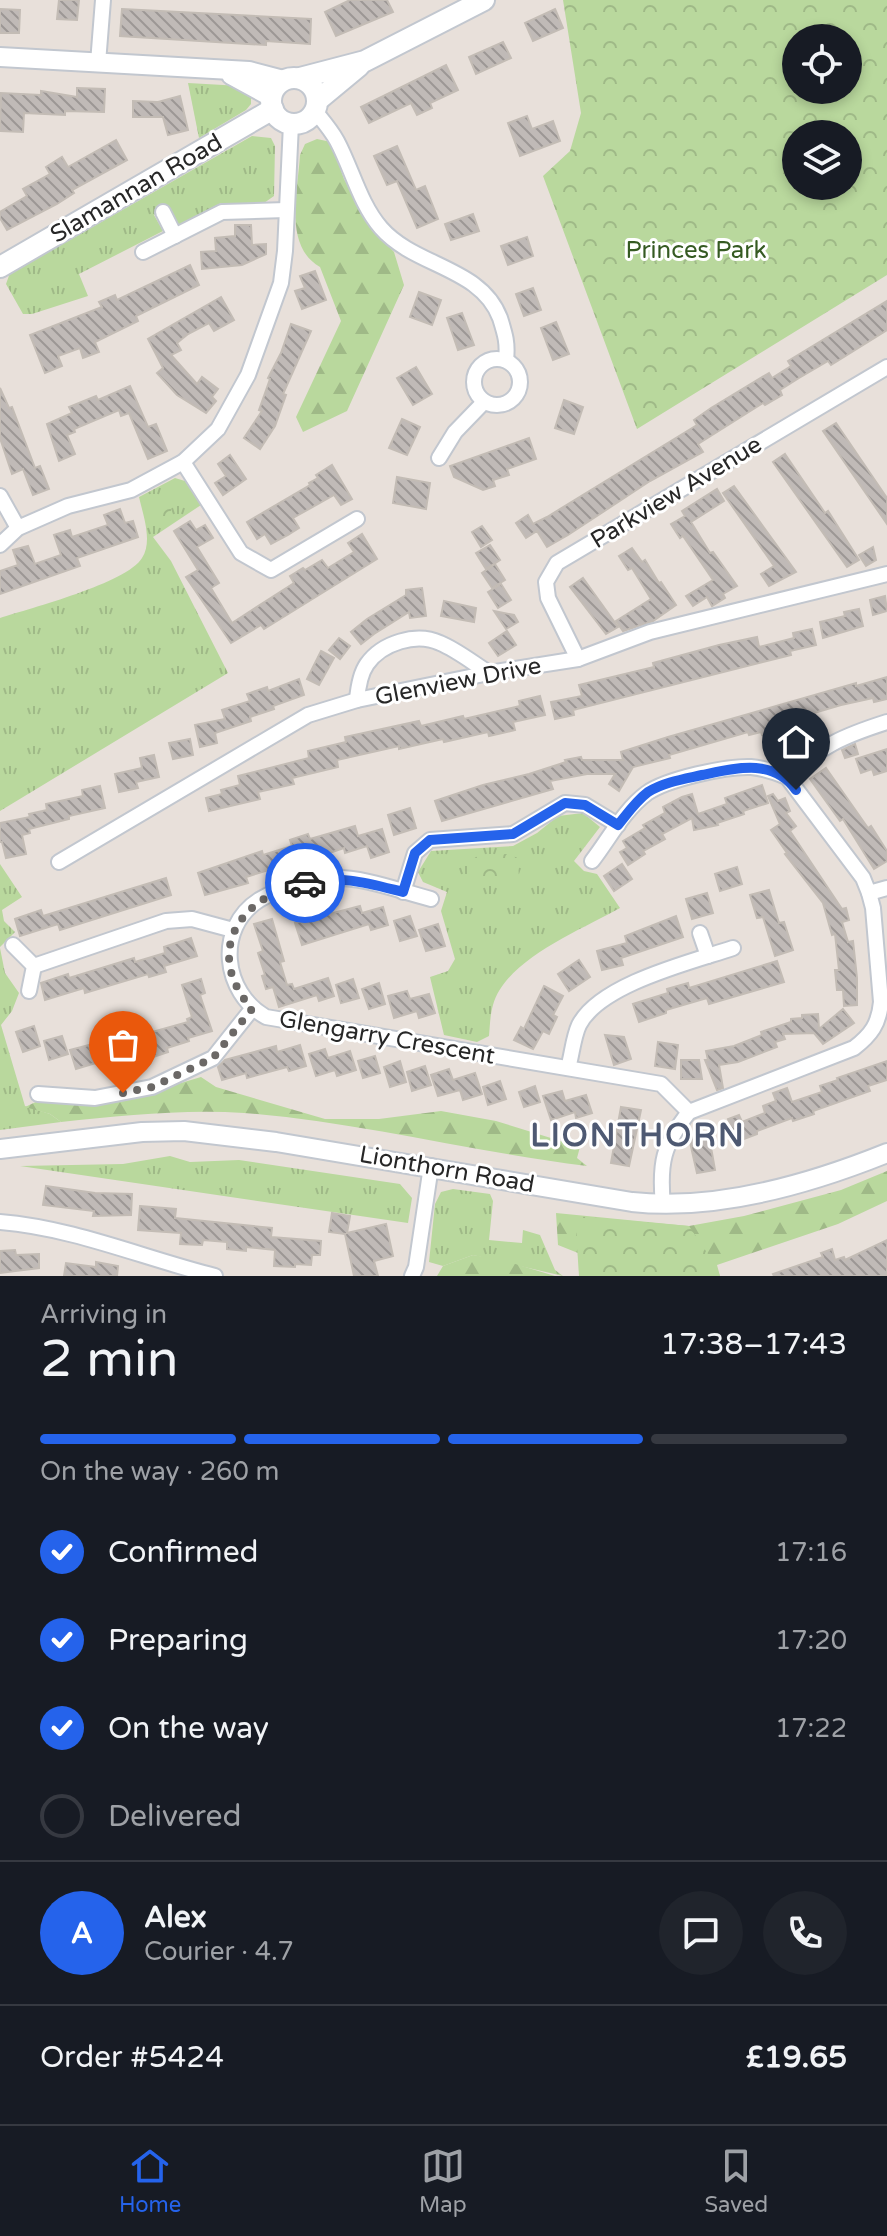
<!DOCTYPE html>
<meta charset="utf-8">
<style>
body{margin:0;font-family:"Varela Round",sans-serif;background:#20242c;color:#f1f3f6;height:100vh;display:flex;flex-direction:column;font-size:30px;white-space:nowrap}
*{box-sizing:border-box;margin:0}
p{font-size:26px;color:#9ea1a6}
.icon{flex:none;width:44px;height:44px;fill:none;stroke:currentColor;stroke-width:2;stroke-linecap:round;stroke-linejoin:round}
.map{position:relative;height:1276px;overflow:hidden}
.side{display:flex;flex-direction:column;background:#171b24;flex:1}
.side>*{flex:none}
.fabs{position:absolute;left:782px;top:24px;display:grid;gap:16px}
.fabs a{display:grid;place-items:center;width:80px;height:80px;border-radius:50%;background:#171b24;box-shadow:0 4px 12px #0003;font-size:40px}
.pin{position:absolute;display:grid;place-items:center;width:68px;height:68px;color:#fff;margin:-82px -34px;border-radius:50% 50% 50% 0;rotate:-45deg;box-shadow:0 0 8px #0007}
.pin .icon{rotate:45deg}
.courier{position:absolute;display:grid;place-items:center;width:80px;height:80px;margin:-40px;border:6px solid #2563eb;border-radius:50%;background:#fff;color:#222;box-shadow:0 2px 10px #0007}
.overview em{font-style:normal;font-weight:600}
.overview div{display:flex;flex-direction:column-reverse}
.overview{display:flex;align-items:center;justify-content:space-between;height:136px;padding:0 40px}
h1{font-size:52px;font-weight:600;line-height:60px}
.bar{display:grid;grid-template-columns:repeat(4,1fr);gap:12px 8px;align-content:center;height:96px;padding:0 40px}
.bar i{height:10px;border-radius:6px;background:#363941}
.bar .selected{background:#2563eb}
.bar p{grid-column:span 4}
.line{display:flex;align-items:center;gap:20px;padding:0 40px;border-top:2px solid #363941}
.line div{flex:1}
.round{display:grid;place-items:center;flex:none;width:84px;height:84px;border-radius:42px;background:#20242c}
ol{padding:0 40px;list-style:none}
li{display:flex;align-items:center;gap:24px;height:88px}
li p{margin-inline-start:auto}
li .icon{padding:8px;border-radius:50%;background:#2563eb;color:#fff;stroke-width:4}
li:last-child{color:#9ea1a6}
li i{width:44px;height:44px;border:4px solid #363941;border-radius:50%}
.menu{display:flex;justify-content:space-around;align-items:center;height:112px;border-top:2px solid #363941;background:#171b24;font-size:22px;color:#9ea1a6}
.menu a{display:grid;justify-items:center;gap:4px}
.menu .selected{color:#2563eb}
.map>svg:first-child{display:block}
</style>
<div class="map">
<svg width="887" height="1276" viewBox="0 0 887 1276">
<defs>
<pattern id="grass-tufts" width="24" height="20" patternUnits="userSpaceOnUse" patternTransform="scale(2)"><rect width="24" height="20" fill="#b9d89d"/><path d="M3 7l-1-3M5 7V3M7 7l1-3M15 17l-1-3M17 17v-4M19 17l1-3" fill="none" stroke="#9fb987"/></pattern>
<pattern id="forest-firs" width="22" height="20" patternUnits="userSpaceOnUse" patternTransform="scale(2)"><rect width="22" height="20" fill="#b9d89d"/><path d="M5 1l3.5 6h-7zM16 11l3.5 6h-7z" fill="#9fb987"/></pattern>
<pattern id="park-crowns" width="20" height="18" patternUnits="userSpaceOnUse" patternTransform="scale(2)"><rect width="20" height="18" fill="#b9d89d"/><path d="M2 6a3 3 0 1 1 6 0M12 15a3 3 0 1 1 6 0" fill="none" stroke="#9fb987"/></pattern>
<pattern id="building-back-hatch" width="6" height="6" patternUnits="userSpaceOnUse" patternTransform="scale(2)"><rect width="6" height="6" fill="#c0bab7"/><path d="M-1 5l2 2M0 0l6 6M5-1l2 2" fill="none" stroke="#9c9795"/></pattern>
</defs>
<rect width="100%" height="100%" fill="#e8e0da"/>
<g fill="url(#grass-tufts)">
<path d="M188,83L241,86L251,94V104L246,110L199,138Z"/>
<path d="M252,136L271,138L275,146L274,196L264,203H221L176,226L166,208L154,215L163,231L79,274L88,296L32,314H23L6,284L11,270L68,241Z"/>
<path d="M175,478L185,481L201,505L153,537L171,561L228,673L0,811V618C31,608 127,583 142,558C153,541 143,515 139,497Z"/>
<path d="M583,813L600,827L574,861L584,871L597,874L620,908C581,930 505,960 493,1005C490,1015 490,1026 489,1036L477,1042L444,1035L430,977L448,971L455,959L441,911L447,892L423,882L418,872L431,851L513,846L537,833L558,816Z"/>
<path d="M0,864L22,897L2,910L4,921L15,932L0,947Z"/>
<path d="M0,948L5,973L19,993L12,1011L1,1025L25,1106L50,1114L61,1122L0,1130Z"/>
<path d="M170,1156L190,1162L239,1160L400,1184L412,1198L408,1223L20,1166L123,1164Z"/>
<path d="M453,1189L490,1194L493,1201L489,1240L522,1243L523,1230L540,1235L555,1270L563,1276L473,1255L443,1266L429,1262L435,1204L441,1192Z"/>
</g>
<g fill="url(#forest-firs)">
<path d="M317,139L331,142L344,179L370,226L394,252L404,285L347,411L303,432L296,417L341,321L320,267C283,246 298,191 300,155L305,144Z"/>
<path d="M201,1077L216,1087L325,1119H379L441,1111L496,1121L580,1147L577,1158L587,1166C472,1152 359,1122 244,1113C182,1109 122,1116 61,1122L50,1114L25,1107L40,1100L144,1094Z"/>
<path d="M887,1171V1201L838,1224L717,1265L720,1276L614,1250L578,1253L558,1245L556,1213L689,1226L744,1216L841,1190Z"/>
<path d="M473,1255L502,1260L555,1276H437L443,1266Z"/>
</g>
<g fill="url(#park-crowns)" fill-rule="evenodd">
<path d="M563,0H887V275L637,429L543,176L570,151L581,113ZM848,38V90H796V38ZM848,134V186H796V134Z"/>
<path d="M156,498L173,500L169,520L153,518Z"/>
<path d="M507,854L518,858L519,881C502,887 487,887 469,883V860L481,855Z"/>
<path d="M575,1216L689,1226L716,1266L720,1276H579Z"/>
</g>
<g fill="url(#building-back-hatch)" stroke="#c3bcb5" stroke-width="2">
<path d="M59,0H79L77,20L57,19Z"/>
<path d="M350,0H387L393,12L336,36L325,12Z"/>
<path d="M0,9L20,10L19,33H0Z"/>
<path d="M122,9L311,19L310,44L266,41V45L120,36Z"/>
<path d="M555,9L563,28L533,41L525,23Z"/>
<path d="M503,42L511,58L476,74L469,57Z"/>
<path d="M446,65L458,90L430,103L432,108L417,115L411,103L369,123L361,107Z"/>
<path d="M77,88L105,89L104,112L65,111V115L24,113L23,132L0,131L1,93L41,95V91L77,97Z"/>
<path d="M180,96L188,130L168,135L163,117H133V101L158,102Z"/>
<path d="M527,116L532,129L553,121L560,141L520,156L508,123Z"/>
<path d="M116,140L127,160L72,190L74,193L57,204L7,230L0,218V212L27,196L23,189L50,174L46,167L62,157L68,167Z"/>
<path d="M397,146L416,190L425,186L438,219L417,228L397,181L387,185L374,156Z"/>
<path d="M473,214L479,231L451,240L445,224Z"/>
<path d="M235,225H251L252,245L266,244V254L242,265L202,269L201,252L216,251L215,238L235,236Z"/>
<path d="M527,237L533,256L508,265L501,246Z"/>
<path d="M190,265L199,285L136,316L138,321L95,342L99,352L83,358L80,348L58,356L62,366L45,373L30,335L102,307L99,302L115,295L117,300Z"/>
<path d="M315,271L326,300L302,309L295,291L305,288L300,276Z"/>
<path d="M533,288L541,310L524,316L516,294Z"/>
<path d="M419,292L441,300L432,325L410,317Z"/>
<path d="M221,297L234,320L214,331L209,323L188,334L177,343L181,350L171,355L197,384L202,377L218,389L212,397L216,401L206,413L177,395L157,373L163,368L148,339Z"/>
<path d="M887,301V330L831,365L828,361L799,378L780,390L782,395L765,405L763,403L698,444L703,452L650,481L568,535L547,547L537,531L526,538L516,523L528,515L533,524L547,517L697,425L694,420L711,408L769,373L772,378L791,366L788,361Z"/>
<path d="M462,313L474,345L458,350L447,318Z"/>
<path d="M556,322L569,354L553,360L541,328Z"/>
<path d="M291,324L311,331L283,394L286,395L275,426L260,449L244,438L262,411L259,410L270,379L268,378L281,353Z"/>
<path d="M416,367L432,394L413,405L397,378Z"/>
<path d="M130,386L148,427L156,424L167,451L148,459L129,413L121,416L119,410L74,429L75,432L67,435L75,454L59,461L47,424L72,413L69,407L96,396L98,400Z"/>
<path d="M0,388L9,408L12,407L35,468L40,466L49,489L33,495L23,469L12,474L0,438Z"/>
<path d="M564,400L583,407L574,434L555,428Z"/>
<path d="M402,419L420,427L407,455L389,448Z"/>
<path d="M836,423L887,498V524L823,431Z"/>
<path d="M529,438L536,459L507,469L509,475L493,480L495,486L483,490L454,477L450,466Z"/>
<path d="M785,454L825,513L828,511L859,560L847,567L773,462Z"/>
<path d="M230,455L246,479L223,495L215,483L226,476L218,464Z"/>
<path d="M332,465L352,499L341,505L334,495L293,518L299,528L288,535L271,544L265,534L257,539L247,522L310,485L309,483L318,478L316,475Z"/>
<path d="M397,477L430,483L426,509L393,503Z"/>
<path d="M734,486L796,572L769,586L761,574L774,566L723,493Z"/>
<path d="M717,489L724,501L691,522L710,553L713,552L737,586L723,594L725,598L712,606L707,597L693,606L686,596L713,580L683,536L680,538L671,524L685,516L682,511Z"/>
<path d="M120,509L125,523L133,521L138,537L77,558L80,566L0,594V571L18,565L13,550L28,546L35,564L61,555L54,535L70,530L72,537L108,525L104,515Z"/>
<path d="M190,521L196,530L205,525L213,538L197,547L219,583L211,588L232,623L294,583L290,576L303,568L305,570L322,560L328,568L354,552L348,543L362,534L377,559L264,629L261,625L231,643L186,577L198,570L174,531Z"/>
<path d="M482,526L492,540L481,547L472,532Z"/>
<path d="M490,545L500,560L486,569L476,553Z"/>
<path d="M873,547L876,560L866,566L859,555Z"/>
<path d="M632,548L642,562L645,560L659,583L661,582L676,605L653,621L623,631L616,621L651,599L632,568L628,570L619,556Z"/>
<path d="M495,564L505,580L492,588L482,573Z"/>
<path d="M583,578L618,627L606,634L570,587Z"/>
<path d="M501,584L511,600L498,608L488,592Z"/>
<path d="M422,588L426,616L410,618L409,612L374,634L361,644L351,632L367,619L406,595V590Z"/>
<path d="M885,596L887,611L873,615L870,600Z"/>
<path d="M444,601L476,608L474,622L441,616Z"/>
<path d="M859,609L863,626L823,638L820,622L845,616L844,612Z"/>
<path d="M494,611L514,615L518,622L506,629Z"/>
<path d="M812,629L816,645L790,651L791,655L573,710L574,715L555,719L551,702L582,696L579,685L654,667L653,663L719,645L757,637L759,647L794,638L793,633Z"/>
<path d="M507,631L516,645L498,656L489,643Z"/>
<path d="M339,638L350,646L340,659L329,650Z"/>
<path d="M321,651L334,658L319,685L307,679Z"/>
<path d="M887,677V699L874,702L873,698L841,705L797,718L800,727L789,730L788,727L762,735L761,732L749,735L748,732L669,755L670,758L633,767L619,791L609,784L615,774H587L550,781L553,789L442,821L435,801L483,785L529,774L566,762L565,760L581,757L582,760H623L621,752L668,737L856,683V686Z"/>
<path d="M299,679L304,695L273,706L274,709L250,717L251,721L215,733L217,743L200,747L195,725L225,719L222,710L250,701L247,694L267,687L268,691Z"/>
<path d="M540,696L545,715L513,722L515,730L489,736L488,732L444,742L443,739L399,749V746L337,760L338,767L292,778L294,784L258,792L260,799L209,811L206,798L222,794L221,790L240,785L238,776L309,758L308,751L346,742L345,737L419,721L421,726L463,716L464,719L520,706L519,701Z"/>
<path d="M190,739L193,755L173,759L169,743Z"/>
<path d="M855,744L858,754L845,758L842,750Z"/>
<path d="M887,749V771L874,775L872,769L861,773L856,759Z"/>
<path d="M154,755L159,777L136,782L138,788L119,792L115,774L142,768L140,758Z"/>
<path d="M826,768L868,828L871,826L887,851V861L874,869L843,819L840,821L810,779Z"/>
<path d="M762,785L768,803L743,811L744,814L717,823L718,825L694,830L692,818L662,834L665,839L643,851L645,854L628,865L620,852L627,848L623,841L645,828L643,825L665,813L663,807L682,797L692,794L698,814L727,804L725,798Z"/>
<path d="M100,786L105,808L69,816V819L29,829L30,833L22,835L26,854L6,858L2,842H0V823L30,817L29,814L47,810L46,804L83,796L82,790Z"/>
<path d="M773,794L778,801L785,798L790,811L786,813L796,826L790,831L842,909L846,908L849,920L842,922L848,942L853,941L857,978V1005L844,1006L843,990H837L835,970H839L835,934L832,935L823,903L785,854L787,853L771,830L780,824L768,796Z"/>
<path d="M410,808L416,828L394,835L388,815Z"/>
<path d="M355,826L358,836L382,829L389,852L371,858L367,846L345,853L344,848L276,871L275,868L246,877L248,883L205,895L198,873L262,851L263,855L292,846L290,840L308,834L310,839Z"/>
<path d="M622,864L632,879L614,891L604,876Z"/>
<path d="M737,867L742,884L720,891L715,874Z"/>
<path d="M166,878L171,895L60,930L58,924L20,936L15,919L41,910L43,916Z"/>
<path d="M769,890L779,923L784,922L793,950L775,956L763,917L757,918L750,895Z"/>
<path d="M707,893L713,913L692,919L686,899Z"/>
<path d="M360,906L362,913L383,907L388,925L371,930L369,924L302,945L295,923Z"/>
<path d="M410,916L417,936L400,941L394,921Z"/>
<path d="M676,916L683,937L621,958L623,965L602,970L597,951L627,943L625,936Z"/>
<path d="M272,919L284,961L280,962L287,985L292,984L294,989L328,978L334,996L319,1001L317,995L279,1007L273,987L266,989L262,976L265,975L258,953L263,951L254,924Z"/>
<path d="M438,924L445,946L426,951L419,930Z"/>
<path d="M191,938L197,956L164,966L166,972L149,977L148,974L85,993L84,988L45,1000L41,983L68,974L69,978L134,958L135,962L165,953L164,947Z"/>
<path d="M579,960L590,977L569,991L558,974Z"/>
<path d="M777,961L784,982L709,1004L707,998L666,1010V1013L639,1022L633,1004L668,993L667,989L688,983L689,988Z"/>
<path d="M201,979L205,993L200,995L212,1031L188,1038L189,1041L167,1048L168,1052L150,1058L126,1063L125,1061L101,1069L99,1062L76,1069L70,1050L89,1045L90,1049L113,1043L188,1022L187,1019L192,1017L182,985Z"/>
<path d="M353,979L359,998L341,1003L336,985Z"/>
<path d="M379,983L385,1004L369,1009L362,989Z"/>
<path d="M544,986L563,996L553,1015L557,1017L549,1034L543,1031L533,1049L514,1040L521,1027L524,1029Z"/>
<path d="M407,991L410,999L429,994L435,1013L419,1018L417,1011L394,1018L388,996Z"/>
<path d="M843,1009L854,1023L823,1044L814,1033L783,1034L785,1039L775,1042L777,1047L738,1062L719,1065L723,1088L717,1090L705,1060H708L706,1051L734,1046L762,1035L761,1032L791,1022V1019L802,1018V1015L818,1014L819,1029Z"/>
<path d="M34,1026L40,1046L23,1052L16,1032Z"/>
<path d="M605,1035L624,1037L631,1059L614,1065Z"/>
<path d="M62,1036L68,1054L49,1060L44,1041Z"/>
<path d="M658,1042L678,1045L675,1069L655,1066Z"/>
<path d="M300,1045L306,1066L289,1071L287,1067L247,1078L246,1073L222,1080L218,1067L225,1060L276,1046L277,1052Z"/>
<path d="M325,1049L328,1058L350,1051L356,1070L337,1076L335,1070L316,1076L309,1054Z"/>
<path d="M375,1056L380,1073L363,1078L358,1061Z"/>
<path d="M681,1060H699L702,1079H681Z"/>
<path d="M400,1061L406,1082L390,1087L384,1067Z"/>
<path d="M887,1061V1080L868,1086L870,1091L813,1111L814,1114L793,1121L792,1118L757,1131V1134L736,1142L728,1119L739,1115L742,1122L765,1113L763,1106L776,1101L773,1093L787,1088L792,1102L822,1092L820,1086L838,1080L837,1078Z"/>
<path d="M425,1066L431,1085L412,1091L407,1072Z"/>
<path d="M449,1069L453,1080L475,1073L482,1094L463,1100L460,1090L438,1096L431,1075Z"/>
<path d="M500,1081L506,1099L488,1105L483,1087Z"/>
<path d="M535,1086L540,1102L524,1107L519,1092Z"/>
<path d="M562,1091L565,1101L586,1095L592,1113L576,1118L575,1112L551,1120L543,1096Z"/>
<path d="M621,1107L641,1110L629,1166L611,1163Z"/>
<path d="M709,1136L715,1170L697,1173L689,1138Z"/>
<path d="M46,1186L95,1193L132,1194L131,1215L93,1216L94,1211L43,1205Z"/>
<path d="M140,1206L176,1209L175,1218L272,1228L271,1237L321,1241L320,1255H312L311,1265L295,1264V1267L274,1266L275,1250L246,1247V1251L227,1249V1242L203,1240L202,1245L180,1244L181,1233L138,1230Z"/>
<path d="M332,1213L350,1216L347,1233L386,1224L393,1256L374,1261L378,1276H354L345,1234L329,1232Z"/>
<path d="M887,1240V1276H774L773,1274L823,1257L821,1253L832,1249L835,1260L844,1257L845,1260Z"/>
<path d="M15,1250L16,1255L39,1254V1268L0,1273V1251Z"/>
<path d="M96,1262L118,1266L117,1276H64L66,1263L96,1267Z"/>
</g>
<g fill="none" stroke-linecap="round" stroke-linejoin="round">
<defs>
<g id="minor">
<path d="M98,63L103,0"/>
<path d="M315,111C323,121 331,130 337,141C352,169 360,204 381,228C415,267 481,267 500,318C505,334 508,343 506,360"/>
<path d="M163,212L175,236"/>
<path d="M143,252L222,212L286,210"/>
<circle cx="497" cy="382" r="23"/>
<path d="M439,458L455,432L484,402"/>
<path d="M183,462L241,553L271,570L357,519"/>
<path d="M0,496L18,528"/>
<path d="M0,545L18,528L68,506L131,490L183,462L218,429L248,375L281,283L285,251L291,124"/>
<path d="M578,659L548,598L546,582L557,563L887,367"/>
<path d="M357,700C358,688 360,674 367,664C382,643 416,632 440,643C457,650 473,663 489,673"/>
<path d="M787,777C821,746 843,736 887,722"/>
<path d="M592,861C609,839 624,810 647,793C667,779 726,766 751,767C763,768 775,772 787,777L863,878L869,893L873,908L881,1002C879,1024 871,1035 854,1048L689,1112C663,1145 659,1163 663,1205"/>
<path d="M59,862L308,715L357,700L489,673L578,659L650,632L887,574"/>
<path d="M403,892L415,853L430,840L513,834L565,803L585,805L618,825"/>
<path d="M869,893L887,888"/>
<path d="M431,899C400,891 362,876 329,878C306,880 279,888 259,900C215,928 223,993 266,1017L661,1084L689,1112"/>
<path d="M700,933L708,956"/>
<path d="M13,945L34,966L29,991"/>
<path d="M34,966L166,921L192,919L233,930"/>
<path d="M568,1068C572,1055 573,1038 579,1025C600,984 691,962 733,948"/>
<path d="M38,1094L95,1098L152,1087L213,1058L252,1009"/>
<path d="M0,1222C74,1228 143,1258 215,1276"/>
<path d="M412,1276L416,1267L431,1166"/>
</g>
<g id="tertiary">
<path d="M0,57L249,71L283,80"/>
<path d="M231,75L271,97"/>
<path d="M0,1149L142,1132L184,1131L276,1142L632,1202C715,1211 810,1184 887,1153"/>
</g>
<g id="secondary">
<circle cx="294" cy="101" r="23"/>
<path d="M300,78L365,61L484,0"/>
<path d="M318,100L359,66"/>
<path d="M0,267L273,109"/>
</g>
</defs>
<use href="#minor" stroke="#c2c7cf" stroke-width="18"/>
<use href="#tertiary" stroke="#c2c7cf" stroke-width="22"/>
<use href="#secondary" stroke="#c2c7cf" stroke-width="24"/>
<use href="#minor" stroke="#fff" stroke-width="14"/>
<use href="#tertiary" stroke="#fff" stroke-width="18"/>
<use href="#secondary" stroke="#fff" stroke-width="20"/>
</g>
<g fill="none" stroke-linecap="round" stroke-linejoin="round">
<path stroke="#6b6866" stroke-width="8" stroke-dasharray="0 14.4" d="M123,1093L152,1087L213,1058L252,1009C202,952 240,896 305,883"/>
<path stroke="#2563eb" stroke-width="10" d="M305,883C342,875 367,883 403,892L415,853L430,840L513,834L565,803L585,805L618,825C627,814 636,801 648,792C664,782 684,779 702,775C736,768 773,758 796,790"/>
</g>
<g text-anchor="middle" stroke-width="6" stroke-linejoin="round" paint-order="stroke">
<g font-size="24" fill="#272727" stroke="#fff">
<text transform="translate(136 188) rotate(-30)" y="8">Slamannan Road</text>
<text transform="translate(676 492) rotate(-31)" y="8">Parkview Avenue</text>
<text transform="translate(458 681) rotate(-11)" y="8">Glenview Drive</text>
<text transform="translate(387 1037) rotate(10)" y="8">Glengarry Crescent</text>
<text transform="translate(447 1169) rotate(10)" y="8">Lionthorn Road</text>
</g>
<g font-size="24" fill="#355a22" stroke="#fff">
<text x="696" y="258">Princes Park</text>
</g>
<g font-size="32" font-weight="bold" letter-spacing="2" fill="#4e5972" stroke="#fff">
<text x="638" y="1146">LIONTHORN</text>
</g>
</g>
</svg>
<div class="fabs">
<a><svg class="icon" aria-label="locate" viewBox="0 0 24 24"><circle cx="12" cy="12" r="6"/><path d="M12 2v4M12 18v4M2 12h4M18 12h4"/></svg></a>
<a><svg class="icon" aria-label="layers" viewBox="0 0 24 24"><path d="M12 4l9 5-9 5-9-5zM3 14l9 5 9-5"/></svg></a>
</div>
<div class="pin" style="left:123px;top:1093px;background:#ea580c"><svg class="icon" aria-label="bag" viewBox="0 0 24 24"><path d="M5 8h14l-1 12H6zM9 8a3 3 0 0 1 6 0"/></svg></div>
<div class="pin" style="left:796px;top:790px;background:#1f2937"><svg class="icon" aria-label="home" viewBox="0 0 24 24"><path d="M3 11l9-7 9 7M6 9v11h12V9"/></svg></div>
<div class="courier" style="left:305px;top:883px"><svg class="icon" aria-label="car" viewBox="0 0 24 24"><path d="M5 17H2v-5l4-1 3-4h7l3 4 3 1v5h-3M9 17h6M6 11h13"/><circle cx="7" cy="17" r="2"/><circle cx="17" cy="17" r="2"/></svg></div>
</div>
<section class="side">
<div class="overview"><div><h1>2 min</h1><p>Arriving in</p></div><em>17:38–17:43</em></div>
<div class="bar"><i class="selected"></i><i class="selected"></i><i class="selected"></i><i></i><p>On the way · 260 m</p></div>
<ol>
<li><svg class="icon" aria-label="check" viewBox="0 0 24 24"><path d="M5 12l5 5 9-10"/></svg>Confirmed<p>17:16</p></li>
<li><svg class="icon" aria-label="check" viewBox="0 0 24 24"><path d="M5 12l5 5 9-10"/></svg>Preparing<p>17:20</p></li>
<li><svg class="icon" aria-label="check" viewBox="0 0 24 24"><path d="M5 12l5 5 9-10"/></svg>On the way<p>17:22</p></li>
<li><i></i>Delivered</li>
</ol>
<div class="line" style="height:144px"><b class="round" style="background:#2563eb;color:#fff">A</b><div><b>Alex</b><p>Courier · 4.7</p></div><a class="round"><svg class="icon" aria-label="chat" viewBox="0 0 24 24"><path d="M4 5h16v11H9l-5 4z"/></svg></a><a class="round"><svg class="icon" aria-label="phone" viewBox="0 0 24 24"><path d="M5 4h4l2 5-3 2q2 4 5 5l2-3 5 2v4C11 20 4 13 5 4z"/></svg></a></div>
<div class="line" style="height:104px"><div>Order #5424</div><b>£19.65</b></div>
</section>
<nav class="menu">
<a class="selected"><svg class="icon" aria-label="home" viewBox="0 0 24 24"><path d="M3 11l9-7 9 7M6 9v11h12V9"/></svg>Home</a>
<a><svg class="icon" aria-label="map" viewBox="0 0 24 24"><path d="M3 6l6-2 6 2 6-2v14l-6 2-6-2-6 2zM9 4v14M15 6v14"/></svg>Map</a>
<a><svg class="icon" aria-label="saved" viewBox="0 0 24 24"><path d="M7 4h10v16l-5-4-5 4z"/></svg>Saved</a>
</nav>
